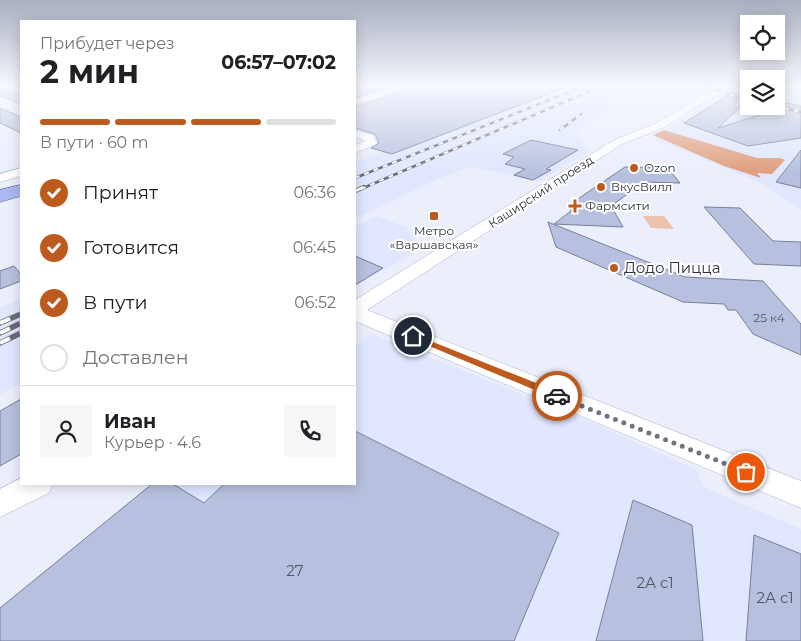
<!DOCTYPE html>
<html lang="ru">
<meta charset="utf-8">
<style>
body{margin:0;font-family:Montserrat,sans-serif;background:#f6f6f6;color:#202124;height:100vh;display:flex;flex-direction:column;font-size:19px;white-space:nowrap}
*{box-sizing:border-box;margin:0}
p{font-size:16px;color:#757577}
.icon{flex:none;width:28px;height:28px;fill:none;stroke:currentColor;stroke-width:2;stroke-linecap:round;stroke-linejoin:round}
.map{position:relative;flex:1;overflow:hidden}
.side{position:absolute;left:20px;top:20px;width:336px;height:465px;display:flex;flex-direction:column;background:#fff;border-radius:0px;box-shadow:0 2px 12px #0003}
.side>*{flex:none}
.buttons{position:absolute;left:740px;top:15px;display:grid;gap:10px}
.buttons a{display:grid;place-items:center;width:45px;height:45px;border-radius:0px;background:#fff;box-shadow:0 2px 12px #0003;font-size:25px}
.pin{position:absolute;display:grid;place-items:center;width:42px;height:42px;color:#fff;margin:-21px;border:2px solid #fff;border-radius:50%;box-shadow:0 1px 5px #0007}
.courier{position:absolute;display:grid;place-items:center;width:50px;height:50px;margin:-25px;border:4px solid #bd5b1e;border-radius:50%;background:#fff;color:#222;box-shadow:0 1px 6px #0007}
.head em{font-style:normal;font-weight:700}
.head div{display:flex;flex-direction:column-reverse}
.head{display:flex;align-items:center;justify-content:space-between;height:85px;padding:0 20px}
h1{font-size:32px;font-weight:700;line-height:38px}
.bar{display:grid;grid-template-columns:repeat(4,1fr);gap:8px 5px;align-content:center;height:60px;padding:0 20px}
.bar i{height:6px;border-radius:4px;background:#e0e0e0}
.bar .on{background:#bd5b1e}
.bar p{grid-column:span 4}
.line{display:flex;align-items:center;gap:12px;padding:0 20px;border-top:1px solid #e0e0e0}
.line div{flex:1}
.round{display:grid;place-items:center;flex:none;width:52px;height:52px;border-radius:0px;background:#f6f6f6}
ol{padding:0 20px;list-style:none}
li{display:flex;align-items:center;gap:15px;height:55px}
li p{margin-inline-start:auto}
li .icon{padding:5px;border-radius:50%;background:#bd5b1e;color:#fff;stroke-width:4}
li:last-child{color:#757577}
li i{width:28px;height:28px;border:2px solid #e0e0e0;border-radius:50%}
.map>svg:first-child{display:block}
</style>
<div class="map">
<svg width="801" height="641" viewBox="0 0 801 641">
<rect width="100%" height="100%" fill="#ebeffc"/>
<g fill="#e0e7fe">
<path d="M564,85H640L629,90L613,88L609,100V114L591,118L578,132L587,153L537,182L472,166L428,183L355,219V162Z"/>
<path d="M742,88L749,89V106H776V93H780L785,90L801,92V209L759,182L652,138L700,109L706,110L726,93Z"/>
<path d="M377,216L406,227L421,249L355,286V227Z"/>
<path d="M21,298V384L0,395V308Z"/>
<path d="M371,334L573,414L697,470L703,487L801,529V641H0V614L152,484H355V345Z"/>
</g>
<path fill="#edc1aa" d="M643,216H664L674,229L651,228Z"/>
<path fill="#df9d7b" d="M664,130L757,158H781L785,160L772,174L757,173L761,178L724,166L653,135Z"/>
<g fill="#b7c0de" stroke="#777f9a">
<path d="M447,85H569V86L392,154L371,148L379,143L375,134L355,128V107L409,90L424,93Z"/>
<path d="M733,92L749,95V99L718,128L776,110V101L801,106V138L748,146L684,123Z"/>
<path d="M0,108L21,117V133L0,123Z"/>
<path d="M531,140L578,150L546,169L551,170L533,180L514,175L525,169L505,164L514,157L503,154Z"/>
<path d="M801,150V188L776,182Z"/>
<path d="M625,167L668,168L680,183L644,182L611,206L623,227L554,224L571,211L569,205Z"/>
<path d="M704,207L740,208L773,241L801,242V266L754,264Z"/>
<path d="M548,222L685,277L763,281L801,324V355L753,334L736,310H728L724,304L683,302L556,247Z"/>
<path d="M355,256L383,268L355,285Z"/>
<path d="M14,266L21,274V281L0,289V271Z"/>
<path d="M21,399V454L0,466V411Z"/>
<path d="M355,431L559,533L514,641H0V608L152,484H173L204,503L224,484H355Z"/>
<path d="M633,500L692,525L703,641H596Z"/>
<path d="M754,535L801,554V641H746Z"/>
</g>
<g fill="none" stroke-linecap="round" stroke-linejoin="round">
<defs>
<g id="minor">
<path d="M403,85H417L355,105V99Z"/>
<path d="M725,85H737L710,98L665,127L622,144L367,310L801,481V508L355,321V300L614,140L657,123L704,94Z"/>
<path d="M355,130L373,135L377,143L375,145L355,153V145L365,141L355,136Z"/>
<path d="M21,168V176L0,182V174Z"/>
<path d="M21,478V484H53L49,493L0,517V489Z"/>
</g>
<g id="major">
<path d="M374,85H392L355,97V90Z"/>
<path d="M0,89L21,96V104L0,96Z"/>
<path d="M21,185V196L0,202V190Z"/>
</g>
</defs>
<use href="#minor" stroke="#a7afcd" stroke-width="1"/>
<use href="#major" stroke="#5c6aac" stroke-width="1"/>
<use href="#minor" fill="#fff" fill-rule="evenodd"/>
<use href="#major" fill="#acb8f1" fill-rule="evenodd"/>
<defs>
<g id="rail-far2">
<path d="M701,85L749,101"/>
<path d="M774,106L801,112"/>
<path d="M560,130L581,114"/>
<path d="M355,178L579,88"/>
<path d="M361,189L604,85"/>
</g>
<path id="rail-far1" d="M355,191L364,187"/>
<g id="rail">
<path d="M0,323L21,314"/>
<path d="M0,333L21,323"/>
<path d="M0,343L21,333"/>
</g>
</defs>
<use href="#rail-far2" stroke="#696d79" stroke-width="2.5"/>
<use href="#rail-far1" stroke="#696d79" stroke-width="4.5"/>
<use href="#rail" stroke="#696d79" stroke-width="5.5"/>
<use href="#rail-far2" stroke="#fff" stroke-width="2" stroke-dasharray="5" stroke-linecap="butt"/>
<use href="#rail-far1" stroke="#fff" stroke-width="3" stroke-dasharray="9" stroke-linecap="butt"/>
<use href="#rail" stroke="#fff" stroke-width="4" stroke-dasharray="11" stroke-linecap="butt"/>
</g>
<linearGradient id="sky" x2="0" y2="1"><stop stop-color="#a9afc1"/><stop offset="0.49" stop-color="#f6f8fe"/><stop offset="1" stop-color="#f6f8fe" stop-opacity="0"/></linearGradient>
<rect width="801" height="175" fill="url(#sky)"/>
<path fill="#bd5b1e" d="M413,334L561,393L562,396L561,398H554L410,338V335Z"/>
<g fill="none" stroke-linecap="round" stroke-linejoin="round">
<path stroke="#717480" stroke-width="5" stroke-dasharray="0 9" d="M557,396L746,472"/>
</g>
<g fill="#bd5b1e" stroke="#fff" stroke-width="2">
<circle cx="634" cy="168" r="5"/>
<circle cx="601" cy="187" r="5"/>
<path d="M572.5 198.5h5v5h5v5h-5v5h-5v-5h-5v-5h5z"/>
<rect x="429" y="211" width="10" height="10" rx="2.5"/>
<circle cx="614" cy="268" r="5"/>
</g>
<g text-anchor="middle" stroke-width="4" stroke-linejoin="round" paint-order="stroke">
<g font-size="12" fill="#2f323e" stroke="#fff" text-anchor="start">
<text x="644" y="172">Ozon</text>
<text x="611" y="191">ВкусВилл</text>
<text x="585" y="210">Фармсити</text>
<text x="434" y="235" text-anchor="middle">Метро<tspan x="434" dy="14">«Варшавская»</tspan></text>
</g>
<g font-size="12" fill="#2f323e" stroke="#fff">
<text transform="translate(541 192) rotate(-33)" y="4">Каширский проезд</text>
</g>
<g font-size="12" fill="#515666">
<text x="769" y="322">25 к4</text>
</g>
<g font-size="15" fill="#2f323e" stroke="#fff" text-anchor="start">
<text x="624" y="273">Додо Пицца</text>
</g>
<g font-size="15" fill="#515666">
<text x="295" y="576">27</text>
<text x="655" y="588">2А с1</text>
<text x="775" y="603">2А с1</text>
</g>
</g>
</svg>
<div class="buttons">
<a><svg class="icon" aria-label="locate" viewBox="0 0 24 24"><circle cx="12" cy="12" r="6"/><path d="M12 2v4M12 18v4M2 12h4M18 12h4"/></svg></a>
<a><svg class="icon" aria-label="layers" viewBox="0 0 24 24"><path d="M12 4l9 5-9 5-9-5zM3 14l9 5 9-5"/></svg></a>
</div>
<div class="pin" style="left:746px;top:472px;background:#ea580c"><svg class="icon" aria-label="bag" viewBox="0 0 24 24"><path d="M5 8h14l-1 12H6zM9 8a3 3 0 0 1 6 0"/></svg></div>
<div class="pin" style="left:413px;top:336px;background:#1f2937"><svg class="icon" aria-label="home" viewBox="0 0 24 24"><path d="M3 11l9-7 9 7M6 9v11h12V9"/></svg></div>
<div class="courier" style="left:557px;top:396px"><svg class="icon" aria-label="car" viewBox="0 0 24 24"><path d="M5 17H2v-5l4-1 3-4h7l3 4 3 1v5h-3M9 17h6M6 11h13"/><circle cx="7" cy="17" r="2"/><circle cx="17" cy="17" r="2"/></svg></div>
<section class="side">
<div class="head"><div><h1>2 мин</h1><p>Прибудет через</p></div><em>06:57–07:02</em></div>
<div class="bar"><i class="on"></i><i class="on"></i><i class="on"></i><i></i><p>В пути · 60 m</p></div>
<ol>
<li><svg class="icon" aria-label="check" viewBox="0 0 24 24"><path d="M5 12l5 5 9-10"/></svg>Принят<p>06:36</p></li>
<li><svg class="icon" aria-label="check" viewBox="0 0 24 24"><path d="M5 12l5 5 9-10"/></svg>Готовится<p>06:45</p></li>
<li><svg class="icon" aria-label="check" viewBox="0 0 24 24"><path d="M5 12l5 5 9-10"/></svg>В пути<p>06:52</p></li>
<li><i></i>Доставлен</li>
</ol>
<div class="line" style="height:90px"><a class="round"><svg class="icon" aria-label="person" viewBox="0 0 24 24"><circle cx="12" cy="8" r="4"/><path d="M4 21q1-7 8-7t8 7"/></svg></a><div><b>Иван</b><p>Курьер · 4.6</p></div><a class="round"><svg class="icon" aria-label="phone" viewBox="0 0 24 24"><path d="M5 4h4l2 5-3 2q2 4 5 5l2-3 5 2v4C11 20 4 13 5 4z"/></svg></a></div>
</section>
</div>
